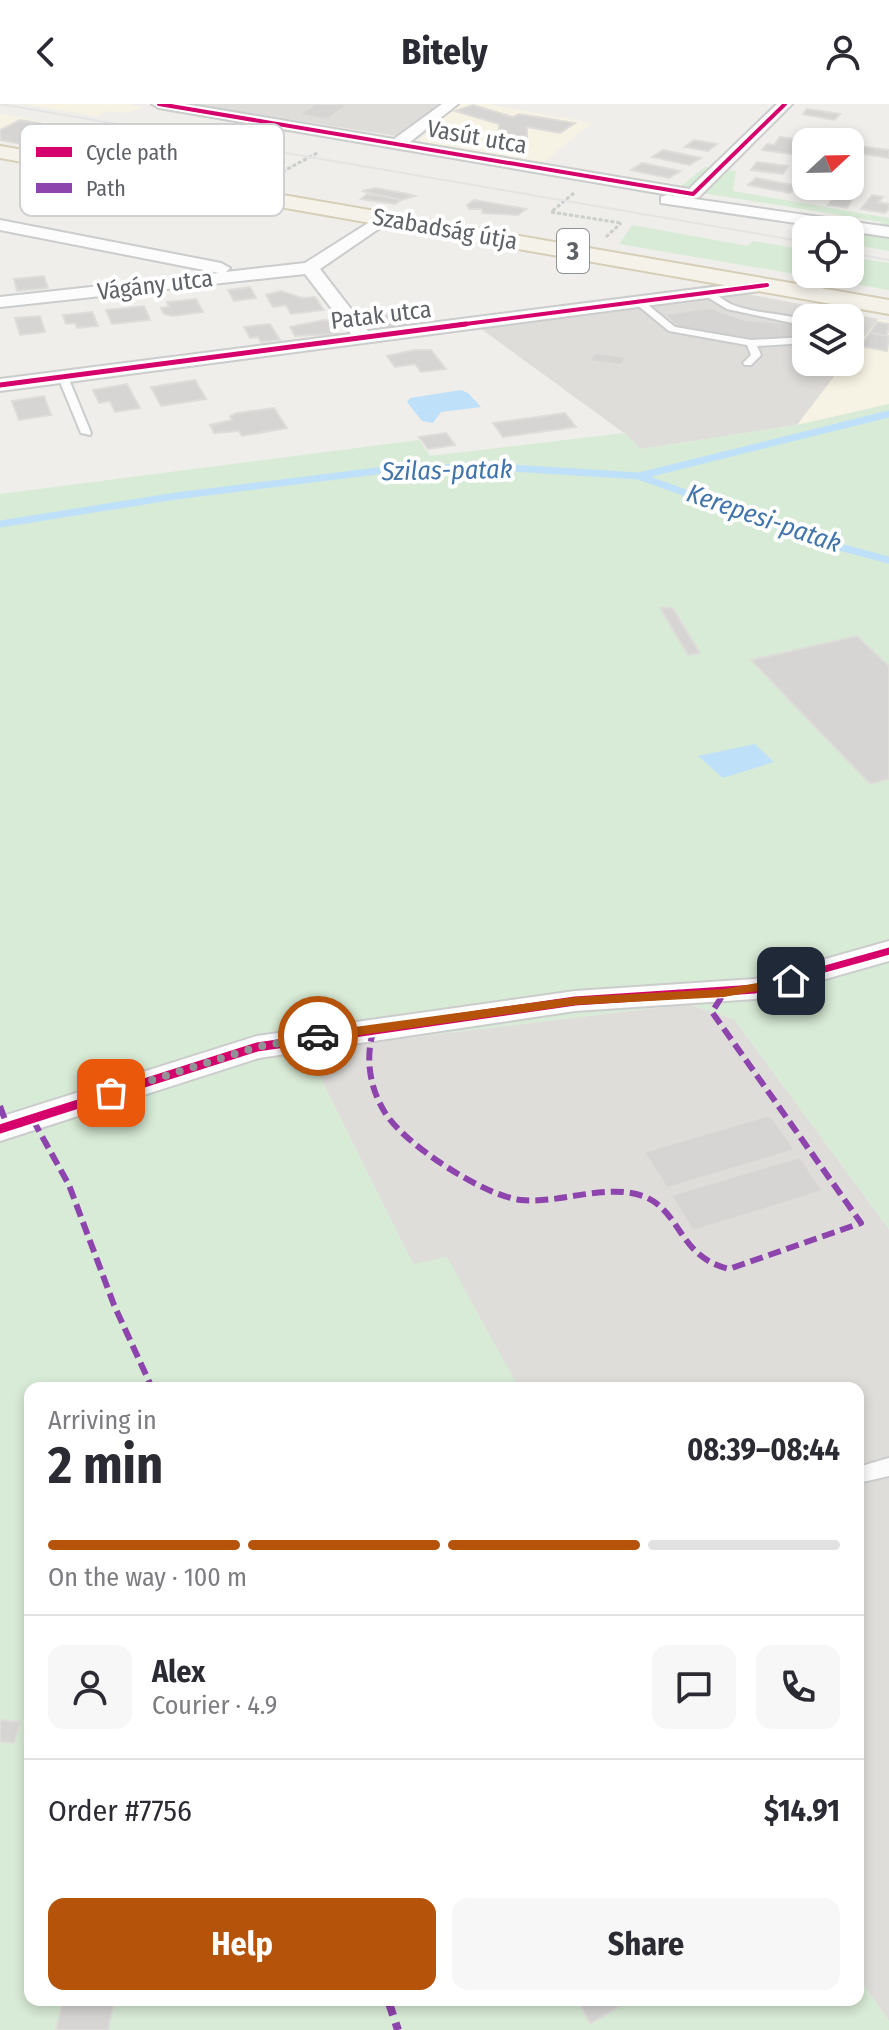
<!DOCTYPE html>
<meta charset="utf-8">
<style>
body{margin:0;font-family:"Fira Sans Condensed",sans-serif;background:#f7f7f7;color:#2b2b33;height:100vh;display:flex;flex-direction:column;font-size:30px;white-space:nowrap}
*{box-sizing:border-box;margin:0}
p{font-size:26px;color:#7c7c81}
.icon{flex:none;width:44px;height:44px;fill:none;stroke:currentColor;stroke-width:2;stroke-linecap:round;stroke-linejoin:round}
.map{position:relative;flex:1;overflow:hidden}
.panel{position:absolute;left:24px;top:1278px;width:840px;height:624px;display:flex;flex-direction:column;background:#fff;border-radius:16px;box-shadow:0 4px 12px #0003}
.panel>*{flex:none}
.needle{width:52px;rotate:68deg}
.controls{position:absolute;left:792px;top:24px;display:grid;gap:16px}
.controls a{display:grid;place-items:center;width:72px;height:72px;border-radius:16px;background:#fff;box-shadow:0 4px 12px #0003;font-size:40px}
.pin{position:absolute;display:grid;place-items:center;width:68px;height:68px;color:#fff;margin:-34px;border-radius:16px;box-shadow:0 4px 12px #0006}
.courier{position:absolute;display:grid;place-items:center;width:80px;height:80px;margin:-40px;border:6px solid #b45309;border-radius:50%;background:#fff;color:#222;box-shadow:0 2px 10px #0007}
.head em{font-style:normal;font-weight:700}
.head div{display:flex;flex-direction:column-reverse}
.head{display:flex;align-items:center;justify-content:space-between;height:136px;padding:0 24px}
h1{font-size:52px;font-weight:700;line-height:60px}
.bar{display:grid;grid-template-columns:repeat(4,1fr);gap:12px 8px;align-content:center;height:96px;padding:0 24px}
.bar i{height:10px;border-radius:6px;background:#e1e1e2}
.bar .selected{background:#b45309}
.bar p{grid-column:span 4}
.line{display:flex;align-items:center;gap:20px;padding:0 24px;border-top:2px solid #e1e1e2}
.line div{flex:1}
.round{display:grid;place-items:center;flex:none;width:84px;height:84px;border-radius:16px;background:#f7f7f7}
.button{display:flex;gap:16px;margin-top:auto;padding:16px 24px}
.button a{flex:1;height:92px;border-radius:16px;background:#b45309;color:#fff;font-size:32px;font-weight:700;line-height:92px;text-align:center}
.button a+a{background:#f7f7f7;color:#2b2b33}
header{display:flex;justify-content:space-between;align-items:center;height:104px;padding:0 24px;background:#fff;font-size:36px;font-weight:700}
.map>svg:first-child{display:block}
</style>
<header><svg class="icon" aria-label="back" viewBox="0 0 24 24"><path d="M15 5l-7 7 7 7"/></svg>Bitely<svg class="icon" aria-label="person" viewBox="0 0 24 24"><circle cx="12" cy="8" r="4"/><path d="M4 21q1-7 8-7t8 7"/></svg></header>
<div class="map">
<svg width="889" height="1926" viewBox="0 0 889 1926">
<rect width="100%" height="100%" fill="#efeeea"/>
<g fill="#f7f3e4">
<path d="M22,0H128L143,3L128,9L108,7L97,12Z"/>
<path d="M459,0H486L592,19L542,59L418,37Z"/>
<path d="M0,10L287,61L252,83L0,38Z"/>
<path d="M878,215L889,217V300L797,321L845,258H850V252Z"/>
</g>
<g fill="#dfddda">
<path d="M192,0H441L396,32Z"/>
<path d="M742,189L878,215L850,252V214H806V258H845L797,321L641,345L624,329L480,224Z"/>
<path d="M688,900L734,915L889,1125V1917L858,1873V1284H519L492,1239L413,1160L306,946Z"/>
</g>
<g fill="#d8ebd6">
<path d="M542,59L680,83L705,63L736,67L733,87L889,114V147L850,140V127L870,130L882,118L703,89C666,102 578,73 542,59Z"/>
<path d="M632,121L748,142L753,137L806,146V170H850V153L889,159V186L619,140Z"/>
<path d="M889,300V1125L734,915L688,900L307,946L413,1160L447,1153L519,1284H30V1896H858V1873L889,1917V1926H0V390L419,336L430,352L624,329L641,345L797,321Z"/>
</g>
<g fill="#bfe0f9">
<path d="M461,286L468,289L481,303L441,308L433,319L422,317L407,298L410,294Z"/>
<path d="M755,640L774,658L723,674L698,652Z"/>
</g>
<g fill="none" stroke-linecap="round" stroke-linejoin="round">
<g stroke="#bfe0f9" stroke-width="7">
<path d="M641,373L832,441L889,456"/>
<path d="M0,420L176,392L377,367L480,362L639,372L889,310"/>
</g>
</g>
<g fill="#d6d5d3" stroke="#deddd9" stroke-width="2">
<path d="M315,0H349L327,15L299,11Z"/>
<path d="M473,1L513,13L519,10L575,19L560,29L527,23V44L498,43L499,20L455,7Z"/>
<path d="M807,5L840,10L834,16L803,10Z"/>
<path d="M20,16L39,19L33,22L88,31L62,48L0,36V26Z"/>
<path d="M780,33L822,38H806V52L762,46L767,40L774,41Z"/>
<path d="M694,36L717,40L708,47L685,43Z"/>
<path d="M851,41L889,46V54L864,50L859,57L850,56Z"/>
<path d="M663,46L701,54L690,61L652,53Z"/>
<path d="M757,58L788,62L783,70L751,66Z"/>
<path d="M642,59L680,67L669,74L631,66Z"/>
<path d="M756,74L798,82L790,89L748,81Z"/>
<path d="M375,84L408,90L415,92L401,96L362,87Z"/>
<path d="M367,90L401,96L395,100L361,95Z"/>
<path d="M872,91L883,93L878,98L889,100V105L885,109L861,105Z"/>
<path d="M834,93L852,96L847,104L828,101Z"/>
<path d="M474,96L526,105L518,111L482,109V105H469L467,101Z"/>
<path d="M44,172L48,184L17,187L14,175Z"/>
<path d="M250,183L256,194L234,197L228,186Z"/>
<path d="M281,187L302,194L315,193L324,206L291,210L286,201L273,203L266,191Z"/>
<path d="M196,195L203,208L173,212L164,210L161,204L169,203L167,198Z"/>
<path d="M144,202L150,216L112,220L106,206Z"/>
<path d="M711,204L745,216L796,220L803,235L751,237L679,224L664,210Z"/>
<path d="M92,208L98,222L77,224L75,219L66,220L63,211Z"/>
<path d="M405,209L413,222L382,225L373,212Z"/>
<path d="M40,212L45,228L20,231L15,214Z"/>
<path d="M324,216L331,217L338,230L295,232L290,223Z"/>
<path d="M877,218L889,220L887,232L870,229Z"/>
<path d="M270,220L280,236L261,238L258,233L250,234L244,223Z"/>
<path d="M870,229L889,232L887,247L860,242Z"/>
<path d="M415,246H431L446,265L421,268L415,260L395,263L387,252Z"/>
<path d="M595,249L626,253L621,261L590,257Z"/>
<path d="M195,276L206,295L161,302L151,283Z"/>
<path d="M127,280L140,304L115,308L110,297L99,299L93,286Z"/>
<path d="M44,292L51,311L19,316L12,297Z"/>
<path d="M274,304L287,324L242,332L239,327L214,329L210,321L232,316L230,312L237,309Z"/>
<path d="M565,309L576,323L503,333L493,319Z"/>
<path d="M446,329L455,341L428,345L419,333Z"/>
<path d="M672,503L700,549L688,551L660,504Z"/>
<path d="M857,532L889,562V675L870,680L751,556Z"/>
<path d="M770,1011L795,1046L667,1084L644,1048Z"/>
<path d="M800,1053L823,1087L693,1127L671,1091Z"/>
<path d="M0,1616L20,1618L14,1639L0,1638Z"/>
<path d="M63,1896L114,1899L108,1926H56Z"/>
<path d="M578,1896H630L590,1920Z"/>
</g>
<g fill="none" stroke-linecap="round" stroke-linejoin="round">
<defs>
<g id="lane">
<path d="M217,66L271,74L275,84L258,94L254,92L267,83L265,78L205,71L167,78L163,76L193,67Z"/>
<path d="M704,187C715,187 723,197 733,201C756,210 782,209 806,216V222L727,205L704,191Z"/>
<path d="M636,196H642L675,223L751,236L806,233V239L757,242L761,251L751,261H745L743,259L751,251L747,241L669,227L636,200Z"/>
<path d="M63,270L68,273L91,329L90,331L81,329L58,273Z"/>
<path d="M889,1354V1372L858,1379V1363Z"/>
</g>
<g id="street">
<path d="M152,0H185L394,35L442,0H458L410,38L689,85L777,0H792L699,93L693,95L159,4Z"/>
<path d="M667,91L889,123V133L661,99V93Z"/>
<path d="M384,109L390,111V117L320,165L368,227L767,176L776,181L767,186L0,287V275L351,230L305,170L0,203V193L219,169L0,126V116L221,159L230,164L226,168L305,159Z"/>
<path d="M889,837V857L755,895L575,907L259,954L0,1037V1013L257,932L575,887L755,875Z"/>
</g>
<path id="primary" d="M0,42L889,196V210L0,54Z"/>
</defs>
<use href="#lane" stroke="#cbcccc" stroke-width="4"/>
<use href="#street" stroke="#cbcccc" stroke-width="4"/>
<use href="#primary" stroke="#d7ceb8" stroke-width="4"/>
<g stroke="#cacfcc" stroke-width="3" stroke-dasharray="4 2" stroke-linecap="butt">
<path d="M282,68L319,48"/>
<path d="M574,89L551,108L621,119"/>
<path d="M606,133L621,119"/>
</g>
<use href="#lane" fill="#fdfcfc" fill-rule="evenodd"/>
<use href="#street" fill="#fdfcfc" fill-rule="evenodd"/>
<use href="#primary" fill="#f4f2e9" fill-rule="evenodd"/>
<g stroke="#e4e4e4" stroke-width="2">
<path d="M0,0L806,138"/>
<path d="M850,149L889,156"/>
</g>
<g stroke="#8e44ad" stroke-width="6" stroke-dasharray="13 6" stroke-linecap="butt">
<path d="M374,925C365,952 369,982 384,1007C403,1040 484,1092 521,1096C560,1100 605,1079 643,1092C682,1107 678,1153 729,1165L861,1119L712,908L724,889"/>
<path d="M0,1002L8,1024"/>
<path d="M33,1016L69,1081L114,1201L152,1284"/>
</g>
<path stroke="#8e44ad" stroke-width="8" stroke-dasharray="16 8" stroke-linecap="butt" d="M388,1896L398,1926"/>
<defs>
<g id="cycleway-far3">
<path d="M159,0L693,90L785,0"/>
<path d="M450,222L767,181"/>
</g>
<path id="cycleway-far2" d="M0,281L466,220"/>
<path id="cycleway-far1" d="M814,868L889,847"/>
<path id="cycleway" d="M0,1025L257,943L575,897L755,885L821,866"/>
</defs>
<use href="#cycleway-far3" stroke="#fff" stroke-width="7"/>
<use href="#cycleway-far2" stroke="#fff" stroke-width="8"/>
<use href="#cycleway-far1" stroke="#fff" stroke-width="11"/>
<use href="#cycleway" stroke="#fff" stroke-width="14"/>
<use href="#cycleway-far3" stroke="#d6006c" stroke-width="4"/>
<use href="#cycleway-far2" stroke="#d6006c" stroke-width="5"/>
<use href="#cycleway-far1" stroke="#d6006c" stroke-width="7"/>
<use href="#cycleway" stroke="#d6006c" stroke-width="9"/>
</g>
<path fill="#b45309" d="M791,873L796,874V880L724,893L575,901L318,937L311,932L318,928L575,893L724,885Z"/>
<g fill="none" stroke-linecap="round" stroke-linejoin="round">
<path stroke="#919496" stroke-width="8" stroke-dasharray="0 14.4" d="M111,989L257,943L318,932"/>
</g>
<g text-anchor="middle" stroke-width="8" stroke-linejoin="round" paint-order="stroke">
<g font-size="24" fill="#5f6368" stroke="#fff">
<text transform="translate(477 33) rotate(10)" y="8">Vasút utca</text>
<text transform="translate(445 125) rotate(10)" y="8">Szabadság útja</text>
<text transform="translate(155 181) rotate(-7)" y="8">Vágány utca</text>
<text transform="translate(381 211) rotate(-7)" y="8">Patak utca</text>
</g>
<rect fill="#fff" stroke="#8f9295" stroke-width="2" x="557" y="125" width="32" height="44" rx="6"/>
<g font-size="26" font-weight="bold" fill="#5f6368">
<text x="573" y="156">3</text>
</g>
<g font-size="26" font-style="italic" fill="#4174aa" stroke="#fff">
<text transform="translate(447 366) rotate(-1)" y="9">Szilas-patak</text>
<text transform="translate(764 414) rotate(19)" y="9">Kerepesi-patak</text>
</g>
</g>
<rect x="20" y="20" width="264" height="92" rx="12" fill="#fff" stroke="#cfd0d2" stroke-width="2"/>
<rect x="36" y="43" width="36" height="10" fill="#d6006c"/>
<rect x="36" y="79" width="36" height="10" fill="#8e44ad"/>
<g font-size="22" fill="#5f6368">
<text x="86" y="56">Cycle path</text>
<text x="86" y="92">Path</text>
</g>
</svg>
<div class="controls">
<a><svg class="needle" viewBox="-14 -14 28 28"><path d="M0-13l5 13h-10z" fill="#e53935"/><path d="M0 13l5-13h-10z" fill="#7c7c81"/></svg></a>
<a><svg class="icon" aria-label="locate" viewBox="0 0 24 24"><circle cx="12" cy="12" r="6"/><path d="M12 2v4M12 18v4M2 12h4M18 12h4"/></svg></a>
<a><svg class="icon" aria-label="layers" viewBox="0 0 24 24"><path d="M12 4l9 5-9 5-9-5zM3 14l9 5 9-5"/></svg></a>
</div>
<div class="pin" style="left:111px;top:989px;background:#ea580c"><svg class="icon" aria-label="bag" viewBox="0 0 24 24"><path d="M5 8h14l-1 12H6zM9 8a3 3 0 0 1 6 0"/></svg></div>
<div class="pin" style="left:791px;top:877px;background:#1f2937"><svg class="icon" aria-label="home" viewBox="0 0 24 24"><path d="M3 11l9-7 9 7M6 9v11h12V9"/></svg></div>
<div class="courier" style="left:318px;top:932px"><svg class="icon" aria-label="car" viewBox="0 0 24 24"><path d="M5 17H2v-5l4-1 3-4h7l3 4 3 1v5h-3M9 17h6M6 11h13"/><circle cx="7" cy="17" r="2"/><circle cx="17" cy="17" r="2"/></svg></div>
<section class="panel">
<div class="head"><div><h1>2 min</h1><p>Arriving in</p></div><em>08:39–08:44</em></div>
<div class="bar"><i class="selected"></i><i class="selected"></i><i class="selected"></i><i></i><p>On the way · 100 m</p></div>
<div class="line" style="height:144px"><a class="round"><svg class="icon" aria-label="person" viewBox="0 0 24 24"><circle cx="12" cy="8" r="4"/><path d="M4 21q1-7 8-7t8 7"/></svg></a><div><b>Alex</b><p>Courier · 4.9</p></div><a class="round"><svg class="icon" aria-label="chat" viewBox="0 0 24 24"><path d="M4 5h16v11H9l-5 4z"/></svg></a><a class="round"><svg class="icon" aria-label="phone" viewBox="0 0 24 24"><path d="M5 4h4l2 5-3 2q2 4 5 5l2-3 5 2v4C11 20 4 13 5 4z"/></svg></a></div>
<div class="line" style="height:104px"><div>Order #7756</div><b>$14.91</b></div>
<div class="button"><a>Help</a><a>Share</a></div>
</section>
</div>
